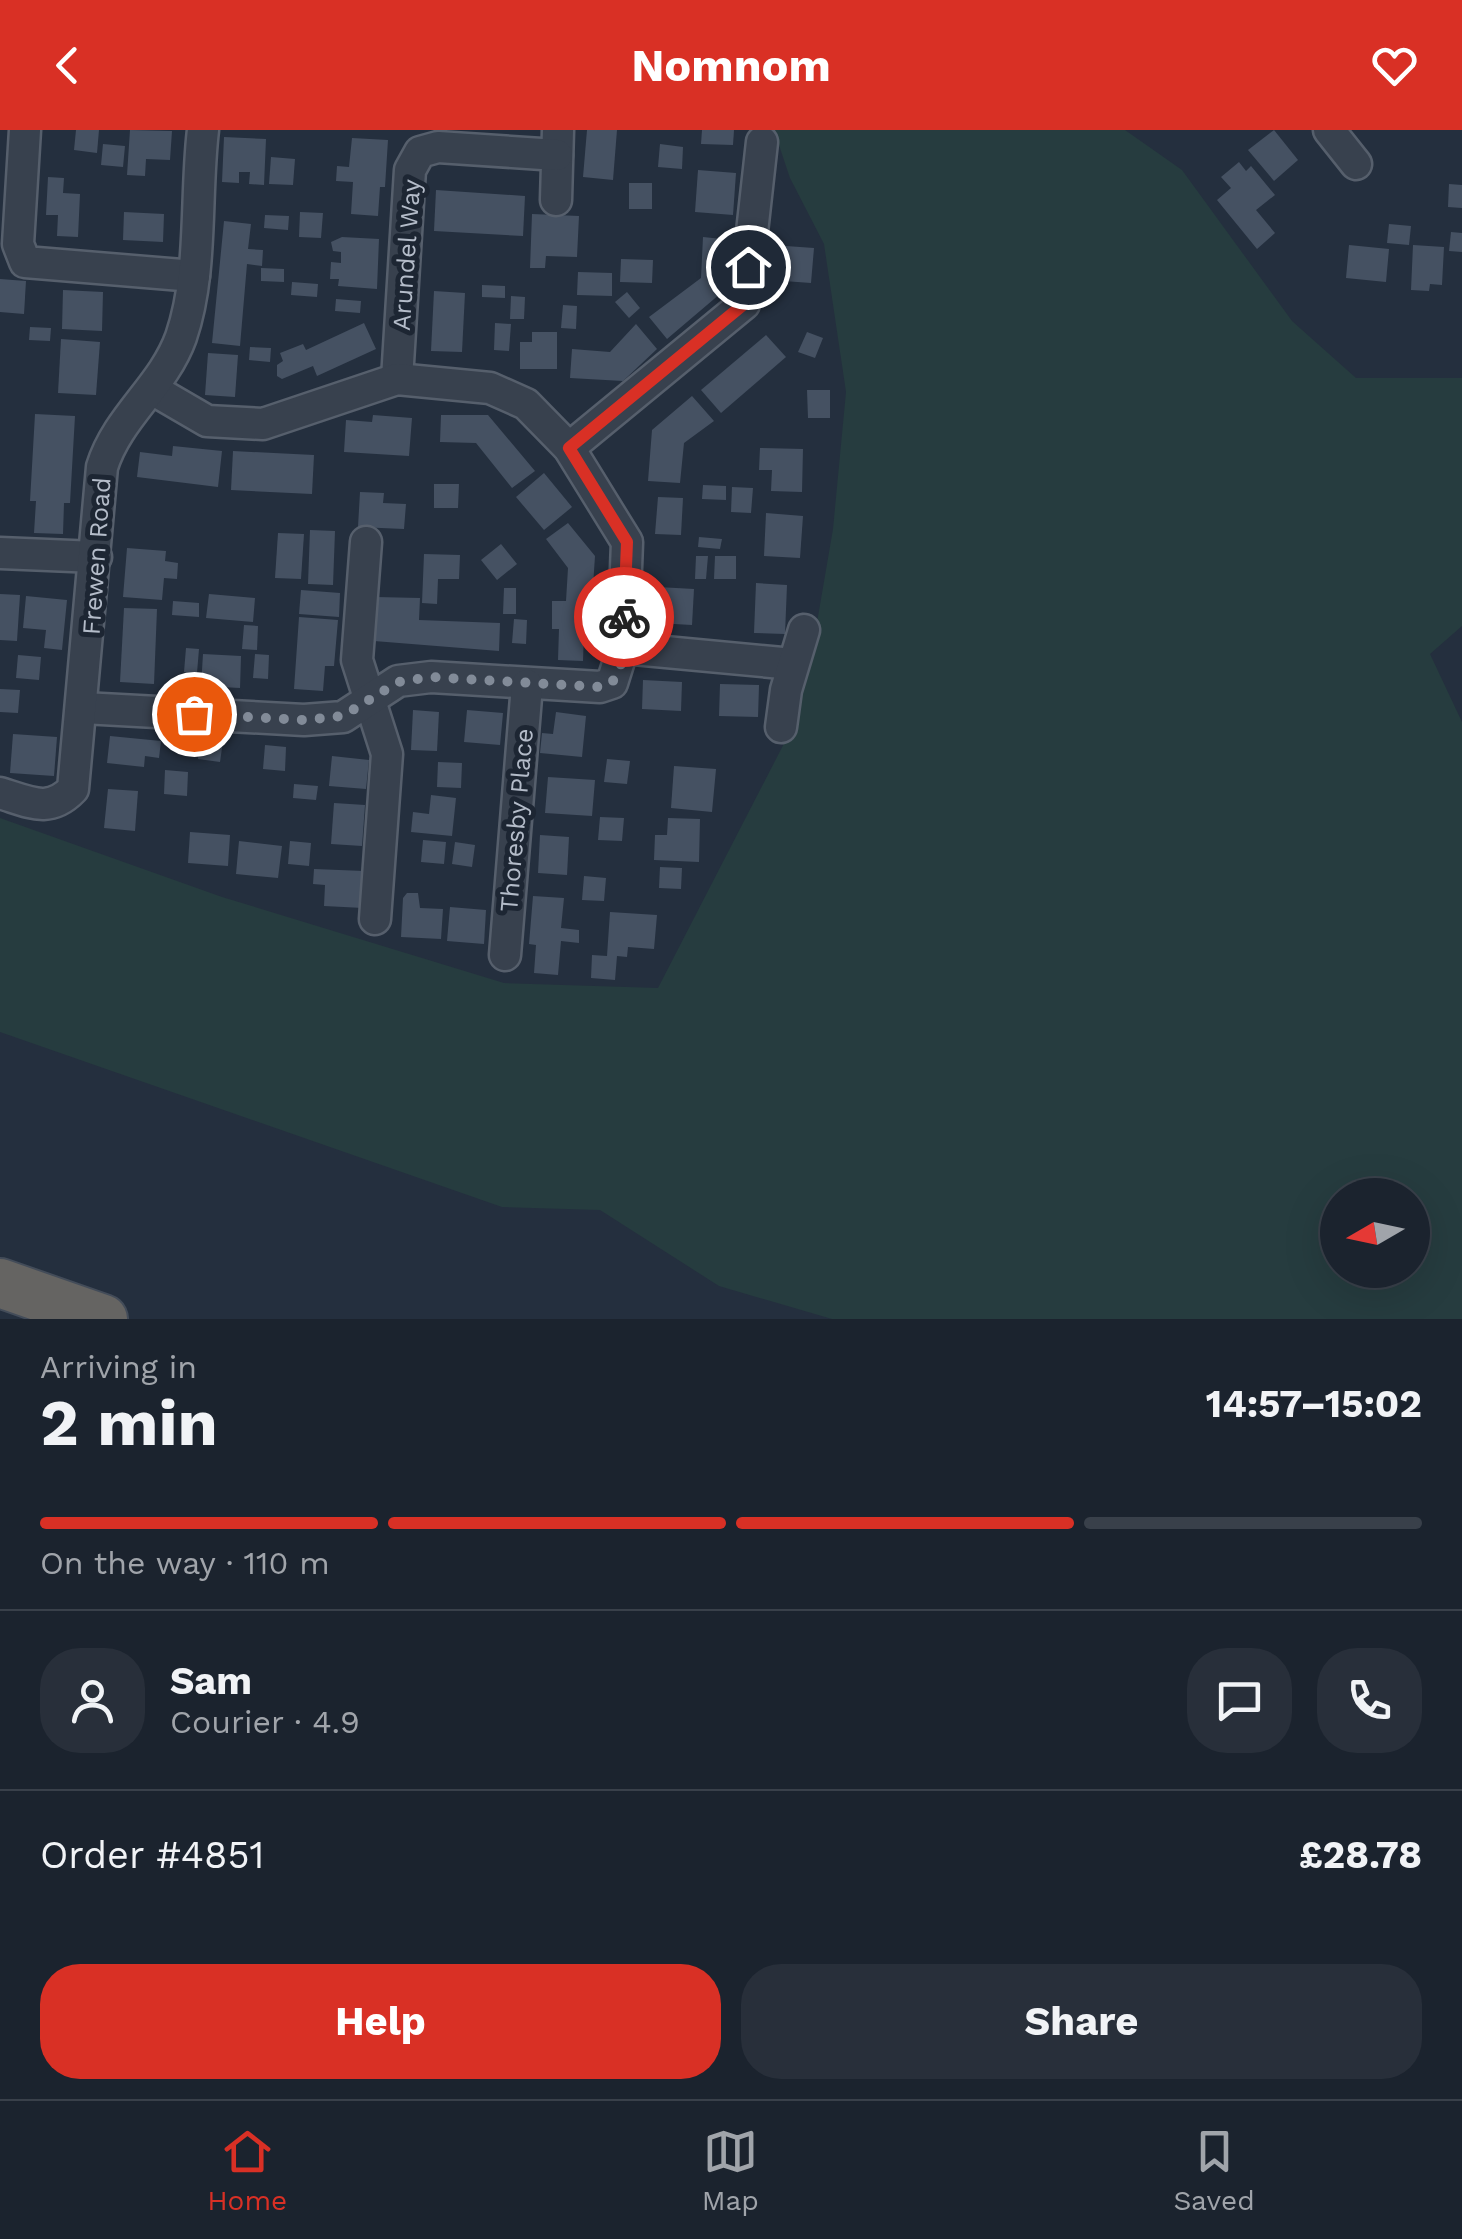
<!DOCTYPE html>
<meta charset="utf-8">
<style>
body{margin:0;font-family:"Work Sans",sans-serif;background:#282f3a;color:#f1f3f6;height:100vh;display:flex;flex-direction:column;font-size:38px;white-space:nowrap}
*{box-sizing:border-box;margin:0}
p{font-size:32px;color:#a0a4aa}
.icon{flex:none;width:55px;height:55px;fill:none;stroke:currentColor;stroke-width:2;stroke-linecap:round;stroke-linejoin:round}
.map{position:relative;height:1189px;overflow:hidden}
.details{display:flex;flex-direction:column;background:#1b232e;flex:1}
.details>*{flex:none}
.needle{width:65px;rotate:261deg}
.fabs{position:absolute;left:1320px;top:1048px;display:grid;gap:20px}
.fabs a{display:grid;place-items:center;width:110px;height:110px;border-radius:50%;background:#1b232e;box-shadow:0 10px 40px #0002,0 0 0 2px #39404a;font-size:50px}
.pin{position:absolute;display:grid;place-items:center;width:85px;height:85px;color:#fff;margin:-42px;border:5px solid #fff;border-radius:50%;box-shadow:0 2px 10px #0007}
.courier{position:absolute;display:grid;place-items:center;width:100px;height:100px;margin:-50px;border:8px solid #d93025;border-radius:50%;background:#fff;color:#222;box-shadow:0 2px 12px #0007}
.headline em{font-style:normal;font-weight:700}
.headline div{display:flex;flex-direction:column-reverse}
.headline{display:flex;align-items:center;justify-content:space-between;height:170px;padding:0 40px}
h1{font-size:65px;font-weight:700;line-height:75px}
.bar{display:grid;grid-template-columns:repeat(4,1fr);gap:15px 10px;align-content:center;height:120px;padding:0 40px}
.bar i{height:12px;border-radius:8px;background:#39404a}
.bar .on{background:#d93025}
.bar p{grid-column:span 4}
.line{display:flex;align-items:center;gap:25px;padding:0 40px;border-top:2px solid #39404a}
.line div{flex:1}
.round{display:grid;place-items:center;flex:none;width:105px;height:105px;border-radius:40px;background:#282f3a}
.action{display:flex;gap:20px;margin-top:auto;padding:20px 40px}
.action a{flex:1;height:115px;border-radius:40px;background:#d93025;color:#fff;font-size:40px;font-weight:700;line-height:115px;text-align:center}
.action a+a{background:#282f3a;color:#f1f3f6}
header{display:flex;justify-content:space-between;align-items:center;height:130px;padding:0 40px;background:#d93025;color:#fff;font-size:45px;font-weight:700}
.tabs{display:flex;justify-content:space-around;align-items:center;height:140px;border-top:2px solid #39404a;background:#1b232e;font-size:28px;color:#a0a4aa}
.tabs a{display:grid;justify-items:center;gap:5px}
.tabs .on{color:#d93025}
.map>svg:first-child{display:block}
</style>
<header><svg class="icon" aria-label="back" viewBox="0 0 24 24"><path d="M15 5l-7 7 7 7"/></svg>Nomnom<svg class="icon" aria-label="heart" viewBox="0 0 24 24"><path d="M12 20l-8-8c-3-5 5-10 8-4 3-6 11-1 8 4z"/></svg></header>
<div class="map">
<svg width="1462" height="1189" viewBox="0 0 1462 1189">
<rect width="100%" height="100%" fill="#242f3e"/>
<path fill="#263c3f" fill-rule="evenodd" d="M774,0H1125L1182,40L1292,191L1356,248H1462V496L1430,524L1462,592V1189H832L719,1156L600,1080L502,1077L0,902V688L222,767L504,853L658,858L792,598L815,504L833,399L846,262L824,114L790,48ZM1338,1065H1412V1140H1338Z"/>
<g fill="#455162">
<path d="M76,0H99L97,23L74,20Z"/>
<path d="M130,0L172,1L170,30L146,29L145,46L127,45Z"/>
<path d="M587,0H617L613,50L583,47Z"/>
<path d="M702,0H734L733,15L701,14Z"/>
<path d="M1274,0L1298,30L1274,51L1248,20Z"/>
<path d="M224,7L266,9L264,55L249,54L250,42H239V53L222,52Z"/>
<path d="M352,8L388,10L385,57H380L378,86L351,84L353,52L336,51L337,36L349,37Z"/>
<path d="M103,14L125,16L123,37L101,35Z"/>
<path d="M660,14L683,17L682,39L658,37Z"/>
<path d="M271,27L295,29L293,55L269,54Z"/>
<path d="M1239,32L1246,41L1251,36L1275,65L1256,80L1275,103L1257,119L1217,70L1231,58L1221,47Z"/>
<path d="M698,40L736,43L733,85L695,82Z"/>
<path d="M48,47L64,48L63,63L80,64L78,107L57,106L58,85H46Z"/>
<rect x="629" y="53" width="23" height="26"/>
<path d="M1449,54L1462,55V78L1448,77Z"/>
<path d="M436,60L525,66L523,106L434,101Z"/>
<path d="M124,82L164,84L163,112L123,110Z"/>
<path d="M300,82L323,83L321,108L299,107Z"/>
<path d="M532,84L579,86L577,127L546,126L545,138H530Z"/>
<path d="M265,85L289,86L288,100L264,98Z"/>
<path d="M224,91L251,94L248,119L263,120L262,136L247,134L240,216L212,213Z"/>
<path d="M1389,94L1411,96L1409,115L1387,113Z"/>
<path d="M1451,102L1462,103V122L1449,121Z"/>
<path d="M342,107L379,109L377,159L338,156L339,149H330L331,132L341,133V122L333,121L331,112Z"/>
<path d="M703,107L732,110L727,158L667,209L649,187L701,148Z"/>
<path d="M772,115L814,118L811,153L770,150Z"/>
<path d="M1349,115L1389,119L1386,152L1346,148Z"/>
<path d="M1413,115L1444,117L1442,155L1430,154L1429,161L1411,160Z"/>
<path d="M621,129L653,130L652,153L620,152Z"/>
<path d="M261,138L284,139V152L261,151Z"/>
<path d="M578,142L612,143V166L577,165Z"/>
<path d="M0,149L26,151L24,184L0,182Z"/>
<path d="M292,152L318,154L317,167L291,165Z"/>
<path d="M482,155L505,156V168L482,167Z"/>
<path d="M63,160L103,162L102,201L62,199Z"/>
<path d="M434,161L465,163L462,222L431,221Z"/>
<path d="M627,162L640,178L629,188L615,172Z"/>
<path d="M511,166L525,167L524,189H510Z"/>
<path d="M336,169L361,171L360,183L335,181Z"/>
<path d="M563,175L577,176L576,199L561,198Z"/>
<path d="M364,193L376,219L317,246L313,236L282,249L277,246V235L283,231L280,223L303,214L306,220Z"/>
<path d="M495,193L511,194L509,221L494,220Z"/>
<path d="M636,194L657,219L623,251L570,248L572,219L610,222Z"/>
<path d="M30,197L51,198L50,211L29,210Z"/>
<path d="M532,202H557V239H520V212H532Z"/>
<path d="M807,202L823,208L815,228L798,222Z"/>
<path d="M766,205L786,227L721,283L701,260Z"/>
<path d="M61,209L100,212L96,265L58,263Z"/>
<path d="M250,217L271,218L270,232L249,230Z"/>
<path d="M208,223L238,225L235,267L205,265Z"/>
<path d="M807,260H830V288H808Z"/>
<path d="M692,266L714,291L684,313L680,353L648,351L652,300Z"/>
<path d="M35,284L75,286L70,373H64L63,404L34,403L36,371H30Z"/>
<path d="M373,285L412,288L409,326L344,322L346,290L372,292Z"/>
<path d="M441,285H488L535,341L512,358L476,313L440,312Z"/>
<path d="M173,316L222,321L218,357L137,347L140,322L172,326Z"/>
<path d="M760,318L803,319L802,362L771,361L772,340H759Z"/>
<path d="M233,321L314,325L312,364L231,360Z"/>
<path d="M544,343L572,377L544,400L516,367Z"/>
<path d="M434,354H459L458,378H434Z"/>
<path d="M703,355L726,356V370L702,369Z"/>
<path d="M732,357L753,358L751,383L731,382Z"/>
<path d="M360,362L384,363L383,373L406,374L404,399L358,397Z"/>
<path d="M658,367L683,368L681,405L655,404Z"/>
<path d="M766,383L803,386L800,428L764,426Z"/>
<path d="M568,393L595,426L590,502H584L583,531L558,530L559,499H552V471H566L568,438L546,409Z"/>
<path d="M310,400L335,401L333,455L308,454Z"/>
<path d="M278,403L304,404L301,449L275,448Z"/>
<path d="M699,407L722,409L720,419L698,417Z"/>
<path d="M501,414L517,434L497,450L481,430Z"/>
<path d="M127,418L166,421L165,431L178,433L177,449L164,448L162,470L123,467Z"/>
<path d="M424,424L460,425L459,449H438L437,474L422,473Z"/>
<path d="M696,426H708L706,449H695Z"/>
<path d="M715,426H736V449H714Z"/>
<path d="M756,453L787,455L785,504L754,503Z"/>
<path d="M658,457L694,459L692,495L656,493Z"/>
<path d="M504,458H516V484H503Z"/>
<path d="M301,460L340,463L339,487L299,484Z"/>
<path d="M0,464L20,465L17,511L0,510Z"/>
<path d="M209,464L255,468L253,492L206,488Z"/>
<path d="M26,466L67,470L62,520L44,518L46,500L23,498Z"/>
<path d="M376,467L420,468L419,490L500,493L499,521L374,511Z"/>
<path d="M173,471L199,473V487L172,485Z"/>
<path d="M124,478L157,479L154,554L120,552Z"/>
<path d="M299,487L338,490L334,536H325L323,561L294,559Z"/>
<path d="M514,489L527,490L526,514L512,513Z"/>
<path d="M244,495L258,496L257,520L242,519Z"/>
<path d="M186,518L199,519L197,543L184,542Z"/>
<path d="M203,524L241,526L240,558L201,556Z"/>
<path d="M255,524L269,525L268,549L253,548Z"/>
<path d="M18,525L41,527L39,550L16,548Z"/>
<path d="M643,550L682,552L681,581L642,579Z"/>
<path d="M720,554L759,555L758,587L719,586Z"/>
<path d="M0,559L20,560L18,583L0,582Z"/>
<path d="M413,580L439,582L437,621L411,620Z"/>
<path d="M467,580L503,583L500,615L464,612Z"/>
<path d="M556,582L586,586L582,627L540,623L542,603L553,604Z"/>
<path d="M13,604L57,607L54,646L10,643Z"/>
<path d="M110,606L161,611L159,628L145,626L144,637L107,633Z"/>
<path d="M200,609L223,611L220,632L198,629Z"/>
<path d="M265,615L286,617L285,641L263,639Z"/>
<path d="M332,626L369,630L366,659L329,656Z"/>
<path d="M607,629L630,631L627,654L604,652Z"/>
<path d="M438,632L462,633L461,658L437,657Z"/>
<path d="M674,636L716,639L712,682L671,678Z"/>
<path d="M165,640L188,642L187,666L164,664Z"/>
<path d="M548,647L595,650L592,686L545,683Z"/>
<path d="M294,654L318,656L316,670L293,668Z"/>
<path d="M108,659L138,661L135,701L104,698Z"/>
<path d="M431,665L456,668L452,706L411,702L413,682L429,684Z"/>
<path d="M334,673L365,675L362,716L331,714Z"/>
<path d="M600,687L624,688L622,711L598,710Z"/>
<path d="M668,688L700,689L699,732L654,730L655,705H667Z"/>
<path d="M190,702L230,705L228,736L188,733Z"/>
<path d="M540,705L569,707L567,745L538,743Z"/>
<path d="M423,710L446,712L444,734L421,732Z"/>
<path d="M239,711L282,716L278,748L236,744Z"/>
<path d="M290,711L311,713L309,736L288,734Z"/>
<path d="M455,712L475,715L472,737L452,734Z"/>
<path d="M660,737L682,738L681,759L659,758Z"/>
<path d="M314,739L364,741L363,778L324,776L325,755L313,754Z"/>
<path d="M584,746L606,748L604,771L582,770Z"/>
<path d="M407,763H418L420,778L443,779L441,809L401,807L403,768Z"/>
<path d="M533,766L564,768L561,798L579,800V813L561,811L558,845L534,843L536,815L529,814Z"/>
<path d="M450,777L486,780L484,814L447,811Z"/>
<path d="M610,782L657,785L654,819L628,817L627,827L617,826L615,850L591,848L592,825L607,826Z"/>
</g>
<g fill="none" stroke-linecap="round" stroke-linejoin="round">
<defs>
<g id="minor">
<path d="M25,0L18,114L25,132L194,146"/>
<path d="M1329,0L1356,34"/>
<path d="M556,70L558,0"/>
<path d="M397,249L410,40L420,22L438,17L557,25"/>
<path d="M569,318L744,174L762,12"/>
<path d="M366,412L357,530L387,624L375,789"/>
<path d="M0,423L96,427"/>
<path d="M623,518L793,534"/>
<path d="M83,578L304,590L343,587L398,551L431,547L600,557L612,553L623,518L627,412L569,318L526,274L490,258L397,249L263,294L207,291L152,259"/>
<path d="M781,597L786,560L804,500"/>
<path d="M0,663C30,672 49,684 73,659L102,337C118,286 163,257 181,207C203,143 195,67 203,0"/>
<path d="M505,825L527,555"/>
</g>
<path id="trunk" d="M0,1153L103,1189"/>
</defs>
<use href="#minor" stroke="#565f6c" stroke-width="35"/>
<use href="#trunk" stroke="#434c59" stroke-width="52"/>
<use href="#minor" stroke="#38414e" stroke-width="30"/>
<use href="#trunk" stroke="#656462" stroke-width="48"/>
</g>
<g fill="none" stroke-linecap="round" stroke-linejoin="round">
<path stroke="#828b98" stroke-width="10" stroke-dasharray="0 18" d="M194,584L304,590L343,586L398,552L430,547L600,557L612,553L621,534L624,487"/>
<path stroke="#d93025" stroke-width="12" d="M624,487L627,412L569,318L744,174L748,137"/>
</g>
<g text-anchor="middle" stroke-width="10" stroke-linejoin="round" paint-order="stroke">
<g font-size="25" fill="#b4bcc9" stroke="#1d2633">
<text transform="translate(406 125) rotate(-86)" y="9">Arundel Way</text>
<text transform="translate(96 426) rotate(-86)" y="9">Frewen Road</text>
<text transform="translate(516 690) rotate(-85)" y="9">Thoresby Place</text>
</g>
</g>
</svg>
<div class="fabs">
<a><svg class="needle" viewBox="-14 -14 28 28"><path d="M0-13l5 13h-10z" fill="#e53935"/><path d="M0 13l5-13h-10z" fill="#a0a4aa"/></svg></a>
</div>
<div class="pin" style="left:194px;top:584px;background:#ea580c"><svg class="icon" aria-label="bag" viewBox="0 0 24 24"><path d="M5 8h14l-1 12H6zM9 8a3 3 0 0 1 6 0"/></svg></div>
<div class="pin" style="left:748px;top:137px;background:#1f2937"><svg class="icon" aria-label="home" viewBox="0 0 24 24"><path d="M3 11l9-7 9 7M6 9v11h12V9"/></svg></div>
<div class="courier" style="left:624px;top:487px"><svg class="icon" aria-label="bike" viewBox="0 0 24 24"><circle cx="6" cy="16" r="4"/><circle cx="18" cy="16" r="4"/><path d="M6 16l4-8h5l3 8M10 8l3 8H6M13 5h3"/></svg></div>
</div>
<section class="details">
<div class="headline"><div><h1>2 min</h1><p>Arriving in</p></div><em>14:57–15:02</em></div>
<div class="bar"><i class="on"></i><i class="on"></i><i class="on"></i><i></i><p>On the way · 110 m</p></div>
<div class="line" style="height:180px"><a class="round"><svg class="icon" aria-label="person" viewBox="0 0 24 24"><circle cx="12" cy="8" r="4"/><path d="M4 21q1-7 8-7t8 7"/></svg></a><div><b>Sam</b><p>Courier · 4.9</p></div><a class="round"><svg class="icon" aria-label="chat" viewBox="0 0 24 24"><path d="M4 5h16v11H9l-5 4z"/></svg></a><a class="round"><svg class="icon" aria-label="phone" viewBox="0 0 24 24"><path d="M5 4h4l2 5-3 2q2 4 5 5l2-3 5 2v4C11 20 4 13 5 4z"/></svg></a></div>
<div class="line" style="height:130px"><div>Order #4851</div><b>£28.78</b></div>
<div class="action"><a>Help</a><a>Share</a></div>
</section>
<nav class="tabs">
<a class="on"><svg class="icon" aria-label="home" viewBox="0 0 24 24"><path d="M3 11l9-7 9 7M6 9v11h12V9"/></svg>Home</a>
<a><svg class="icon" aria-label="map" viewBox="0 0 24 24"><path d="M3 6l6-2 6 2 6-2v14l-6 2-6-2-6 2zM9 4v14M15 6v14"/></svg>Map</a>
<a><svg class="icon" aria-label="saved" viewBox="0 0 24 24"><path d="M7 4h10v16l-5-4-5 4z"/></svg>Saved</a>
</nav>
